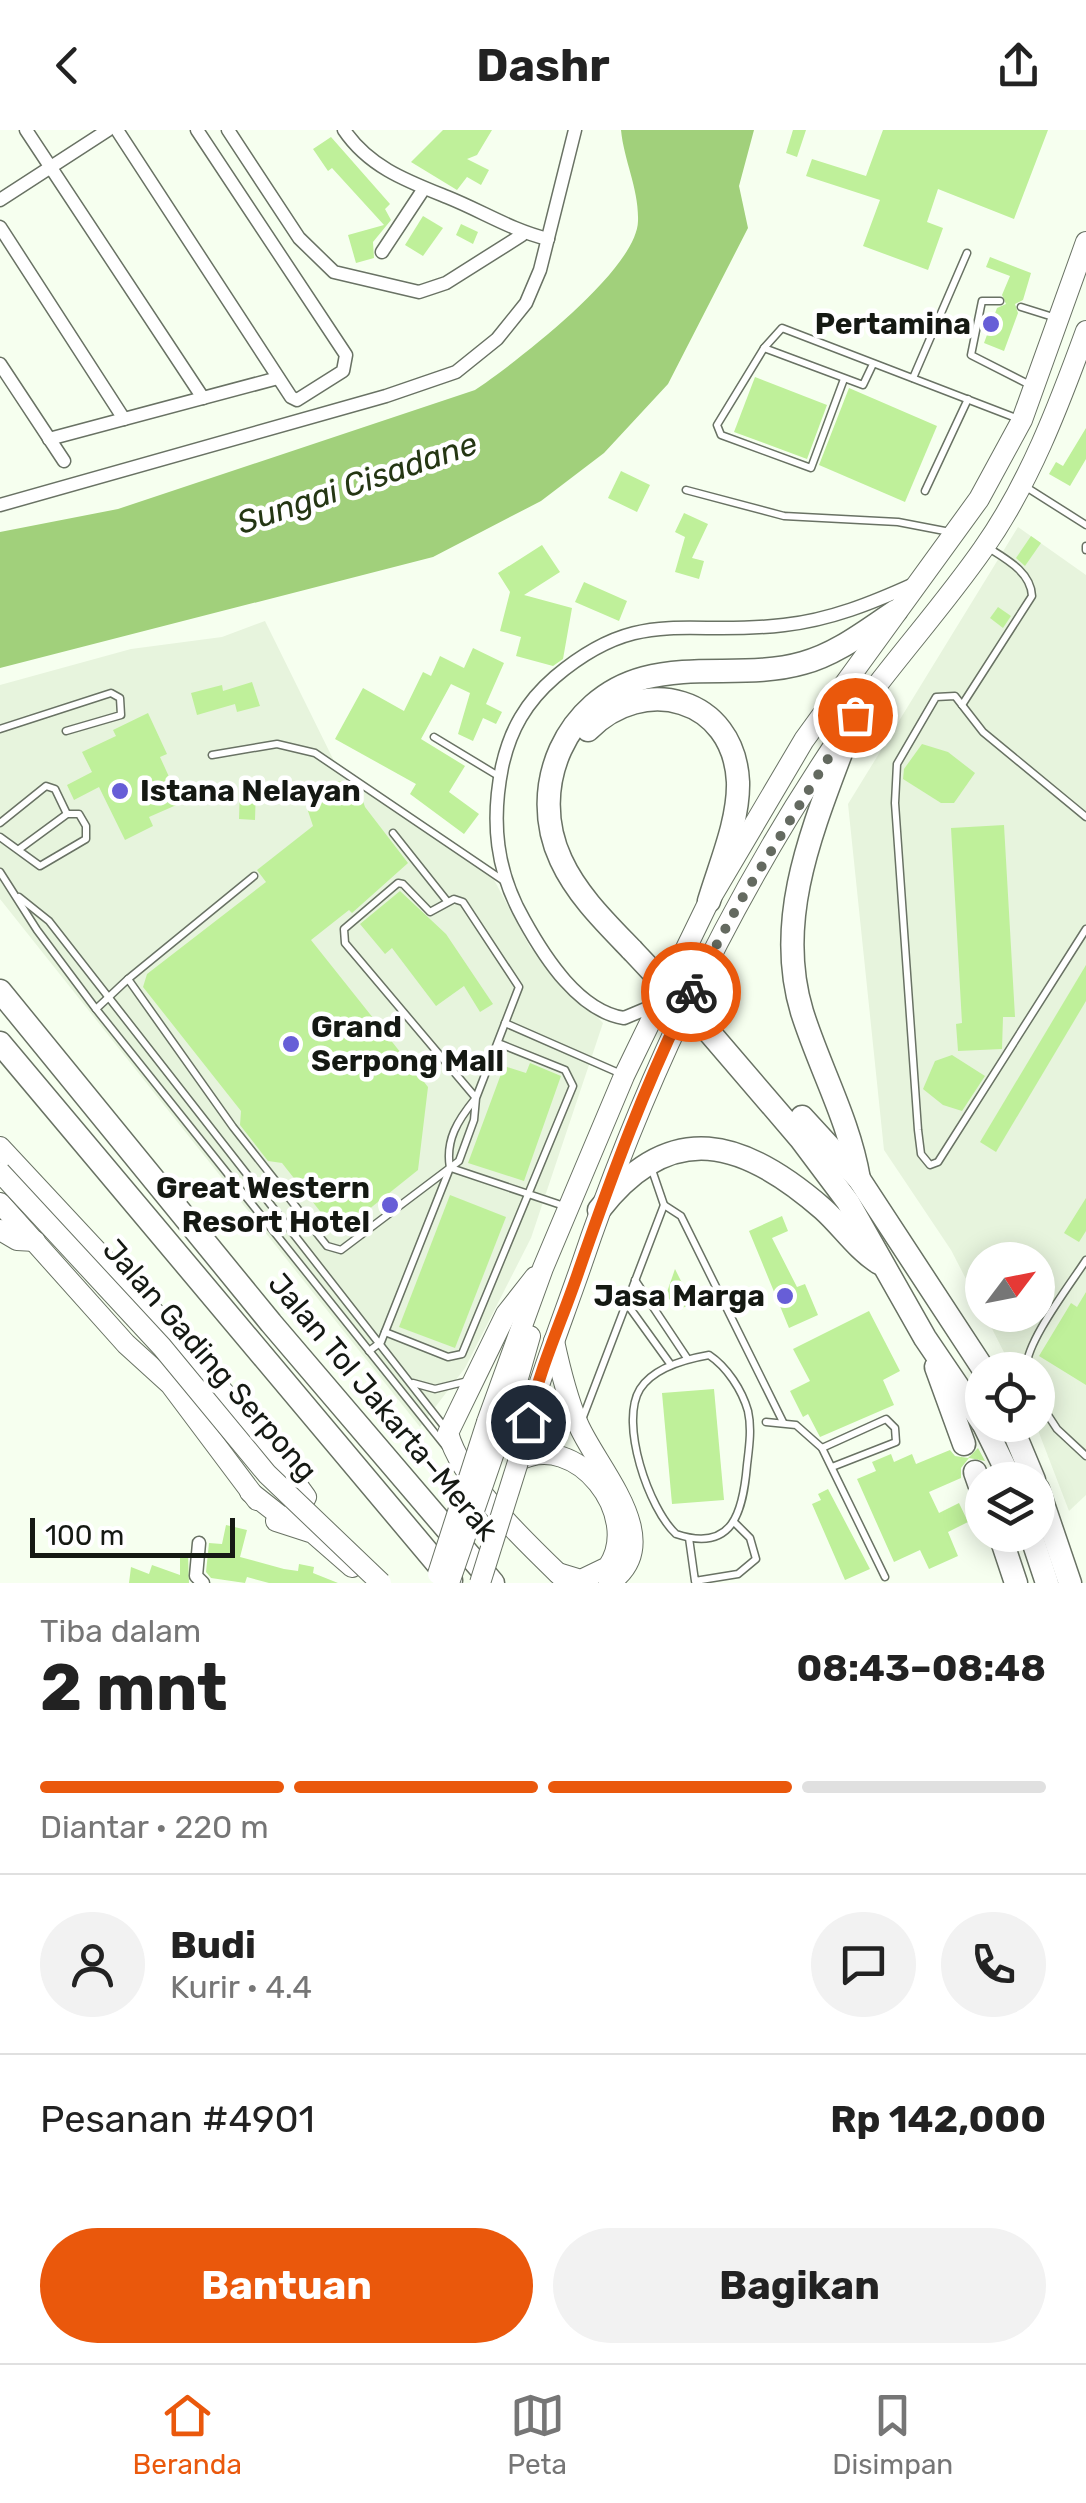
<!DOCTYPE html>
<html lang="id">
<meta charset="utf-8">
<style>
body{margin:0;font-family:Rubik,sans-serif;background:#f2f2f2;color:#222;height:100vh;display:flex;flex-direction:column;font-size:38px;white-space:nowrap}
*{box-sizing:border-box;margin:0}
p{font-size:32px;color:#767676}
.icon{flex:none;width:55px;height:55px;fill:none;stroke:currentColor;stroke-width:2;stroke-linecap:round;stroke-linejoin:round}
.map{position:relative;height:1453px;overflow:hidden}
.side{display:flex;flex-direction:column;background:#fff;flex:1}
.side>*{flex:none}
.needle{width:65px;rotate:58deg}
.tools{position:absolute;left:965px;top:1112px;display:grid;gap:20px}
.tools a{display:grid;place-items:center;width:90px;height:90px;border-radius:50%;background:#fff;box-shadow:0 5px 25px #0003;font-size:50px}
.scale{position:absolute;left:30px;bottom:25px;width:205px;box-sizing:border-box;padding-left:10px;border:5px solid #151913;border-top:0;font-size:28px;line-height:35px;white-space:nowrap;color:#151913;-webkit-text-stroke:8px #fff;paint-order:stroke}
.pin{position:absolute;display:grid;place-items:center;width:85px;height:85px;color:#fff;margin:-42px;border:5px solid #fff;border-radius:50%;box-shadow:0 2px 10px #0007}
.courier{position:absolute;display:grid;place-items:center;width:100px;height:100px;margin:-50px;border:8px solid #ea580c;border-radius:50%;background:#fff;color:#222;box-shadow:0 2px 12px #0007}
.summary em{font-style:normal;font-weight:700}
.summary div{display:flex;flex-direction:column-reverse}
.summary{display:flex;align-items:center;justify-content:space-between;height:170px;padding:0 40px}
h1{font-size:65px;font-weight:700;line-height:75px}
.bar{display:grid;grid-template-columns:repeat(4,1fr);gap:15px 10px;align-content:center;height:120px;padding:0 40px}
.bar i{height:12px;border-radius:8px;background:#e0e0e0}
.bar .current{background:#ea580c}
.bar p{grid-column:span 4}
.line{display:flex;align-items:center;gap:25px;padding:0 40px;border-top:2px solid #e0e0e0}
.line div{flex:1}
.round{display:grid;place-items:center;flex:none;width:105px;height:105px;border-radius:52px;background:#f2f2f2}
.primary-button{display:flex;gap:20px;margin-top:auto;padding:20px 40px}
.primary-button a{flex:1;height:115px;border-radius:60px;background:#ea580c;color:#fff;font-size:40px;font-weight:700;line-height:115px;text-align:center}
.primary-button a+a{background:#f2f2f2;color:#222}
header{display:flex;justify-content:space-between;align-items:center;height:130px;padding:0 40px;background:#fff;font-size:45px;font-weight:700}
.tabs{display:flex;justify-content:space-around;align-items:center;height:140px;border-top:2px solid #e0e0e0;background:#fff;font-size:28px;color:#767676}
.tabs a{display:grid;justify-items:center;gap:5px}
.tabs .current{color:#ea580c}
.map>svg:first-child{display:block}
</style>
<header><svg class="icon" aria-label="back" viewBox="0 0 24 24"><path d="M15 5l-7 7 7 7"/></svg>Dashr<svg class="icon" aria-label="share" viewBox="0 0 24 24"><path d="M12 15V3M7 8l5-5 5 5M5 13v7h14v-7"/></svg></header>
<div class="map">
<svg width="1086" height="1453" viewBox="0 0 1086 1453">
<rect width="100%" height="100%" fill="#f6ffef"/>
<g fill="#e7f4dd">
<path d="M1018,397L1086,445V1365L1069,1381L1036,1295L1038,1240H1013L985,1185H1038V1130H982V1180L951,1120L884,1020L848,674Z"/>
<path d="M265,491L335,633L492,746L530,817L603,893L531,1108L465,1238L420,1297L0,769V555L131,519L222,507Z"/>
</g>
<path fill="#a1d07b" d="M621,0H754L739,56L748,98L668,254L604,323L541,371L433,427L0,538V402L118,379L475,260C515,233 637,140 638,91C639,59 624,31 621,0Z"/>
<g fill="#bff09a">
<path d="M443,0H492L477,25L467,29L489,40L481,55L467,47L457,60L411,32Z"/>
<path d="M793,0H806L797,27L786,23Z"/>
<path d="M883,0H1048L1014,89L938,59L927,92L943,98L928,140L863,116L880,70L806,46L812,29L866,46Z"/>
<path d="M331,7L390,74L385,79L391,90L373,112L374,128L356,133L348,105L384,95L332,38L328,41L313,19Z"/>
<path d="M423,86L443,98L423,126L405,115Z"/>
<path d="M461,94L478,102L473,114L456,105Z"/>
<path d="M990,127L1031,143L1023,170L1015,174L1018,183L1004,221L984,213L997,178L1006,174L1002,165L1010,146L986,137Z"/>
<path d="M755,247L827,275L807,329L734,302Z"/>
<path d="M849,258L937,296L905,372L819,335Z"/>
<path d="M1086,298V329L1070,356L1049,344L1056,332L1063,336Z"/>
<path d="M621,341L650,355L637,382L608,368Z"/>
<path d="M684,383L708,394L692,428L704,431L699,449L675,442L685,407L675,402Z"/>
<path d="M1031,406L1041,413L1025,436L1016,428Z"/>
<path d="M542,415L560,442L524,465L572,478L563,529L553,536L516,526L521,507L500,501L510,462L498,443Z"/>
<path d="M584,452L627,471L619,491L575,472Z"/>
<path d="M998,477L1011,486L1003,498L990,488Z"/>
<path d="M473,518L504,533L486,574L502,582L496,594L483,588L473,611L458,604L470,563L451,554L421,609L465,636L449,662L479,684L464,704L410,664L416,654L335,609L363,558L404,581L423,542L431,546L440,526L464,538Z"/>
<path d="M252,552L260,576L237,582L235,574L197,585L191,563L222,555L223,561Z"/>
<path d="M148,583L167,624L160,627L181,673L149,687L153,696L125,710L99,657L74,670L67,655L92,642L82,622L116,606L113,600Z"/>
<path d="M922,614L948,622L975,643L954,673H941L903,649L904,639Z"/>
<path d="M333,651L346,652L360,662L365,677L408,733L352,783L349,780L311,810L428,957L418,1040L338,1104L282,1033L268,1031L240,995L241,981L143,857L147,844L266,752L257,740L313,696L308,681L310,667L320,656Z"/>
<path d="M240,657H256L255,690L239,689Z"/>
<path d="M1004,695L1015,887H1003L1002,919L958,921L956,894L962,893L951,698Z"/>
<path d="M400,761L446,804L493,874L480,882L464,856L436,876L392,818L385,824L360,794Z"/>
<path d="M1086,835V871L996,1022L980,1012Z"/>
<path d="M952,925L985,946L962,981L943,975L923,959L935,931Z"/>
<path d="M530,933L561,946L524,1051L468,1033L504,936L526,943Z"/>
<path d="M450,1065L506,1087L455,1218L399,1197Z"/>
<path d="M1086,1068V1101L1079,1112L1064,1103Z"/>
<path d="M782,1086L788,1101L772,1108L797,1157L805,1154L818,1185L789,1198L749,1101Z"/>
<path d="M675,1139L693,1175L677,1179L666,1165Z"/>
<path d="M1086,1162V1255L1039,1226L1071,1173L1077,1177Z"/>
<path d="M869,1181L900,1241L883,1250L894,1275L820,1307L808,1284L803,1287L790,1261L810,1251L793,1219Z"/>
<path d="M714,1259L724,1370L672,1374L662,1263Z"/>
<path d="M978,1318L985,1331L969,1328L961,1338V1348L929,1362L939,1383L959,1373L968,1392L948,1402L958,1426L929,1439L920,1420L894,1432L857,1349L876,1341L872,1332L891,1324L894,1332L912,1324L916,1334L950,1320L955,1326L968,1328Z"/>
<path d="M828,1359L870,1439L845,1450L812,1374L821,1370L818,1364Z"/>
<path d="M226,1395L247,1400L240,1427L284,1439L298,1441L299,1434L314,1437L313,1443L338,1453H269L247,1447L245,1453L211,1448L206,1442L209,1413L222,1414Z"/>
<path d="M180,1423H188L189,1453H129L131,1437L149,1444L152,1435L180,1445Z"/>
</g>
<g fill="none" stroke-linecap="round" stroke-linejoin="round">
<defs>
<g id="service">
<path d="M1000,171H982L971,225L1030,255"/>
<path d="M1021,177L1053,187"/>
<path d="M764,218L717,295L721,305L811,338L844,249"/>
<path d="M873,234L863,255L764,218L782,198L1016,288"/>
<path d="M913,248L967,123"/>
<path d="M1026,357L1086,395"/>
<path d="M686,360L784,386L898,392L950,402"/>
<path d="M925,361L968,269"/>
<path d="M1086,416V420"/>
<path d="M962,575L1032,466C1031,442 1006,429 987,417"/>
<path d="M0,599L111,563L120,568L121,585L66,601"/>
<path d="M434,607L500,647"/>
<path d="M212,625L277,614L315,623L504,751"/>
<path d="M1086,687L983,602L955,566L936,567L897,634L895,673L918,1000L921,1024L930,1035L938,1032L1086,799"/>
<path d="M0,693L46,656L55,659L67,684"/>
<path d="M393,703L447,771"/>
<path d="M0,707L40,736L86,709V696L79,684H67L18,720"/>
<path d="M0,742L37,800L96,879L446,1317"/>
<path d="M19,767L49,791L446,1299"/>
<path d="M128,849L254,746"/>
<path d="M96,879L128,849L233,997L327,1116L341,1120L459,1031L474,990L476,968L519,857L463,772L454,769L430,782L403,754L398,753L344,799L345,813L476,968"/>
<path d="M505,893L619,943"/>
<path d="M451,1038L567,1077"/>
<path d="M664,1075L681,1086L783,1292"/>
<path d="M635,1150L687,1228"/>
<path d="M627,1174L671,1235"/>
<path d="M385,1202L448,1227L462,1224L573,956L565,940L498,913"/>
<path d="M369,1221L381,1212L450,1038C445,1010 458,990 475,969"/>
<path d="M709,1225C727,1237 742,1260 748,1281C752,1299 749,1318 747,1335C743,1382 733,1423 676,1404C649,1379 619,1293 640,1259C654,1237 686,1229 709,1225Z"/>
<path d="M1027,1240C1022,1217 1072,1152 1086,1130"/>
<path d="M413,1253L435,1259L468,1251"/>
<path d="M1038,1270L1057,1299L1086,1326"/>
<path d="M583,1287L664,1075L651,1037"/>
<path d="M766,1292L796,1295L822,1318L885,1447"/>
<path d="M822,1318L886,1289L895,1298L896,1312L832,1337"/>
<path d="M689,1408L695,1451L738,1444L756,1429L750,1408L735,1393"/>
</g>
<g id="minor">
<path d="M26,0L203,268"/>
<path d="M117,0L291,267L297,270L343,241L346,225L197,0"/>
<path d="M228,0L299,108L334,142L419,162L446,153L522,105"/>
<path d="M344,0C369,37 407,51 447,67C482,81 511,100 548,109"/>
<path d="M0,70L108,0"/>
<path d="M0,97L124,289"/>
<path d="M382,122L423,60"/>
<path d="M0,234L64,331"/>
<path d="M49,309L278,248"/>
<path d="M0,375L386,266L456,242L497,209L526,173L540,140L575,0"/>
<path d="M655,875L624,888C579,881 545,828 524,790C496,741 491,692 502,637C510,600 526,572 555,547C640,475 685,507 784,495C830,490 872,473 914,454"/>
<path d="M199,1413L196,1446L203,1453"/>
</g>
<g id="primary">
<path d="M0,1017L178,1208L269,1316L306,1367L297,1383L283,1388L250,1362"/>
<path d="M0,1073L126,1214L170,1254L257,1370"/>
<path d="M0,1100L17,1110L35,1111"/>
<path d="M535,1147L506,1184L448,1303C462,1354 530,1416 568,1453"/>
<path d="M554,1211C560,1239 567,1267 578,1294C598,1340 669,1412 609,1453"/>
<path d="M510,1276L530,1206"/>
<path d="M487,1292L543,1138L624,946L709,771L804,610L979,369L1022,290L1086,112"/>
<path d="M518,1331C576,1299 643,1386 608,1437L581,1450L558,1443"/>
<path d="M518,1332C533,1263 557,1205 580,1139C643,952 727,775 837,611C881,544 937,485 983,419C1029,354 1059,275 1086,201"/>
<path d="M276,1391L313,1403L352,1437"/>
</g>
<g id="motorway">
<path d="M855,585C821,681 771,780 802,882C820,939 849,990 859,1049"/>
<path d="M588,600C643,544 734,567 738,652C739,691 720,734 709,771"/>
<path d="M632,820C606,793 577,765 561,730C527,657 566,569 644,548C696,534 751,548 803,533C837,524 867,500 896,481"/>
<path d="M0,861L271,1193L493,1453"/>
<path d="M710,903L800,1008L848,1072L925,1208L982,1292"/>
<path d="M0,913L451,1450"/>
<path d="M802,987L859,1049L984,1240"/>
<path d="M599,1080C671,987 744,1010 823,1079C842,1096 857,1119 879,1133"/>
<path d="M936,1237L964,1314"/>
<path d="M984,1295L1011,1350"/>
<path d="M1011,1295L1034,1350"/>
<path d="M975,1342L982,1362"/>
<path d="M1038,1359L1070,1453"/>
<path d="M1000,1405L1016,1453"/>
<path d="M1031,1405L1047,1453"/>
</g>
</defs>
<use href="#service" stroke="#697264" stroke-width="9"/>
<use href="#minor" stroke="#697264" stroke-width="15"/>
<use href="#primary" stroke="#697264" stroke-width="22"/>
<use href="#motorway" stroke="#697264" stroke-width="25"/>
<use href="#service" stroke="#fff" stroke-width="6"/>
<use href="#minor" stroke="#fff" stroke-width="12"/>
<use href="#primary" stroke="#fff" stroke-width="20"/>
<use href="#motorway" stroke="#fff" stroke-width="22"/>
<defs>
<g id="primary-bridge">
<path d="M0,1042L162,1217L267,1344L381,1453"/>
<path d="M438,1444L487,1292"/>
<path d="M449,1453L510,1276"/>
<path d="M480,1453L518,1332"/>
</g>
<path id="motorway-bridge" d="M632,820L710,903"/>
</defs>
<use href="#primary-bridge" stroke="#697264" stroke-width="22" stroke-linecap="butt"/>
<use href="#motorway-bridge" stroke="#697264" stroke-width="25" stroke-linecap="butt"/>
<use href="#primary-bridge" stroke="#fff" stroke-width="20"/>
<use href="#motorway-bridge" stroke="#fff" stroke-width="22"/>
</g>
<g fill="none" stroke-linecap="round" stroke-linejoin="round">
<path stroke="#646a60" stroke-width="10" stroke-dasharray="0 18" d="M691,862L741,770L855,585"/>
<path stroke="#ea580c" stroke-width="12" d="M528,1292C539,1239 562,1191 579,1140C612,1045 646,952 691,862"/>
</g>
<g fill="#675ed7" stroke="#fff" stroke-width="4">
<circle cx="991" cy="194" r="10"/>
<circle cx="120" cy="661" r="10"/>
<circle cx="291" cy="914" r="10"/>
<circle cx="390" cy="1075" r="10"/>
<circle cx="785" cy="1166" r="10"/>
</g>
<g text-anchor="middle" stroke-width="9" stroke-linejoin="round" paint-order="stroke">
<g font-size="30" font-weight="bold" fill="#151913" stroke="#fff" text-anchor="end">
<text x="971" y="204">Pertamina</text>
<text x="140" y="671" text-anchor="start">Istana Nelayan</text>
<text x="311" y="907" text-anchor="start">Grand<tspan x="311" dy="34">Serpong Mall</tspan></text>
<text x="370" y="1068">Great Western<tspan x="370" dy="34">Resort Hotel</tspan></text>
<text x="765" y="1176">Jasa Marga</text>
</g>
<g font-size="30" fill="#151913" stroke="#fff">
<text transform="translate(210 1230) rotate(49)" y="10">Jalan Gading Serpong</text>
<text transform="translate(383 1277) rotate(50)" y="10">Jalan Tol Jakarta–Merak</text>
</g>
<g font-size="32" font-style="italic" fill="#243613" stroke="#fff">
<text transform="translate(357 353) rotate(-19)" y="11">Sungai Cisadane</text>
</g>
</g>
</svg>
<div class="tools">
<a><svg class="needle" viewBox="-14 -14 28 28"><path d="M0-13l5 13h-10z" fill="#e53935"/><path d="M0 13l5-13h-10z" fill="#767676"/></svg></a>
<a><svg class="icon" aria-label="locate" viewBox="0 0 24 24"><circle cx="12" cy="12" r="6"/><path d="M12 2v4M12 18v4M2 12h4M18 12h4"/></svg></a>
<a><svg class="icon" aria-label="layers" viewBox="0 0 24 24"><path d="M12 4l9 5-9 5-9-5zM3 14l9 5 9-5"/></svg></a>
</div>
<div class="scale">100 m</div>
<div class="pin" style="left:855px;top:585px;background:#ea580c"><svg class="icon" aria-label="bag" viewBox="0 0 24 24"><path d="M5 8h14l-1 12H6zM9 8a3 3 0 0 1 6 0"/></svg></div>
<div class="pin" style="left:528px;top:1292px;background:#1f2937"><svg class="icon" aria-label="home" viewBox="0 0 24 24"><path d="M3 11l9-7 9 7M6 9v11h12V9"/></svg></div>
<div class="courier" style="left:691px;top:862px"><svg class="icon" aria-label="bike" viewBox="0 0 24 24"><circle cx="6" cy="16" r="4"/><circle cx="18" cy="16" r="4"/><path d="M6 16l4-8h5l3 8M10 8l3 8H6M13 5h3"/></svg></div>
</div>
<section class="side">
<div class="summary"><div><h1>2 mnt</h1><p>Tiba dalam</p></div><em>08:43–08:48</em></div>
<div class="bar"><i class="current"></i><i class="current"></i><i class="current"></i><i></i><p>Diantar · 220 m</p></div>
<div class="line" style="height:180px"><a class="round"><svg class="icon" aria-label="person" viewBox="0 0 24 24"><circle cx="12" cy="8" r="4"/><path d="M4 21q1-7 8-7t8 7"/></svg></a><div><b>Budi</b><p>Kurir · 4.4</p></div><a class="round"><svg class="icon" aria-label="chat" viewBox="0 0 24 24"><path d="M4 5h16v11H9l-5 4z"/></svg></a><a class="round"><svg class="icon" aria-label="phone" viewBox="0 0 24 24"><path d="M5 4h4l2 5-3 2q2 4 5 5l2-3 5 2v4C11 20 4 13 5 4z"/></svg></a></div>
<div class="line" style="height:130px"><div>Pesanan #4901</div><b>Rp 142,000</b></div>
<div class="primary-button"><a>Bantuan</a><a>Bagikan</a></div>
</section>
<nav class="tabs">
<a class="current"><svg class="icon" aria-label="home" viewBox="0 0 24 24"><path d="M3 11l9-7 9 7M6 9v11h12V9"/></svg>Beranda</a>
<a><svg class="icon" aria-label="map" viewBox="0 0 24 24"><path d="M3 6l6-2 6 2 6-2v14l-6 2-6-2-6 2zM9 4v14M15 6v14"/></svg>Peta</a>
<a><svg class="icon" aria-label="saved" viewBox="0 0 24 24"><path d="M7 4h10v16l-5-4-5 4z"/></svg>Disimpan</a>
</nav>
